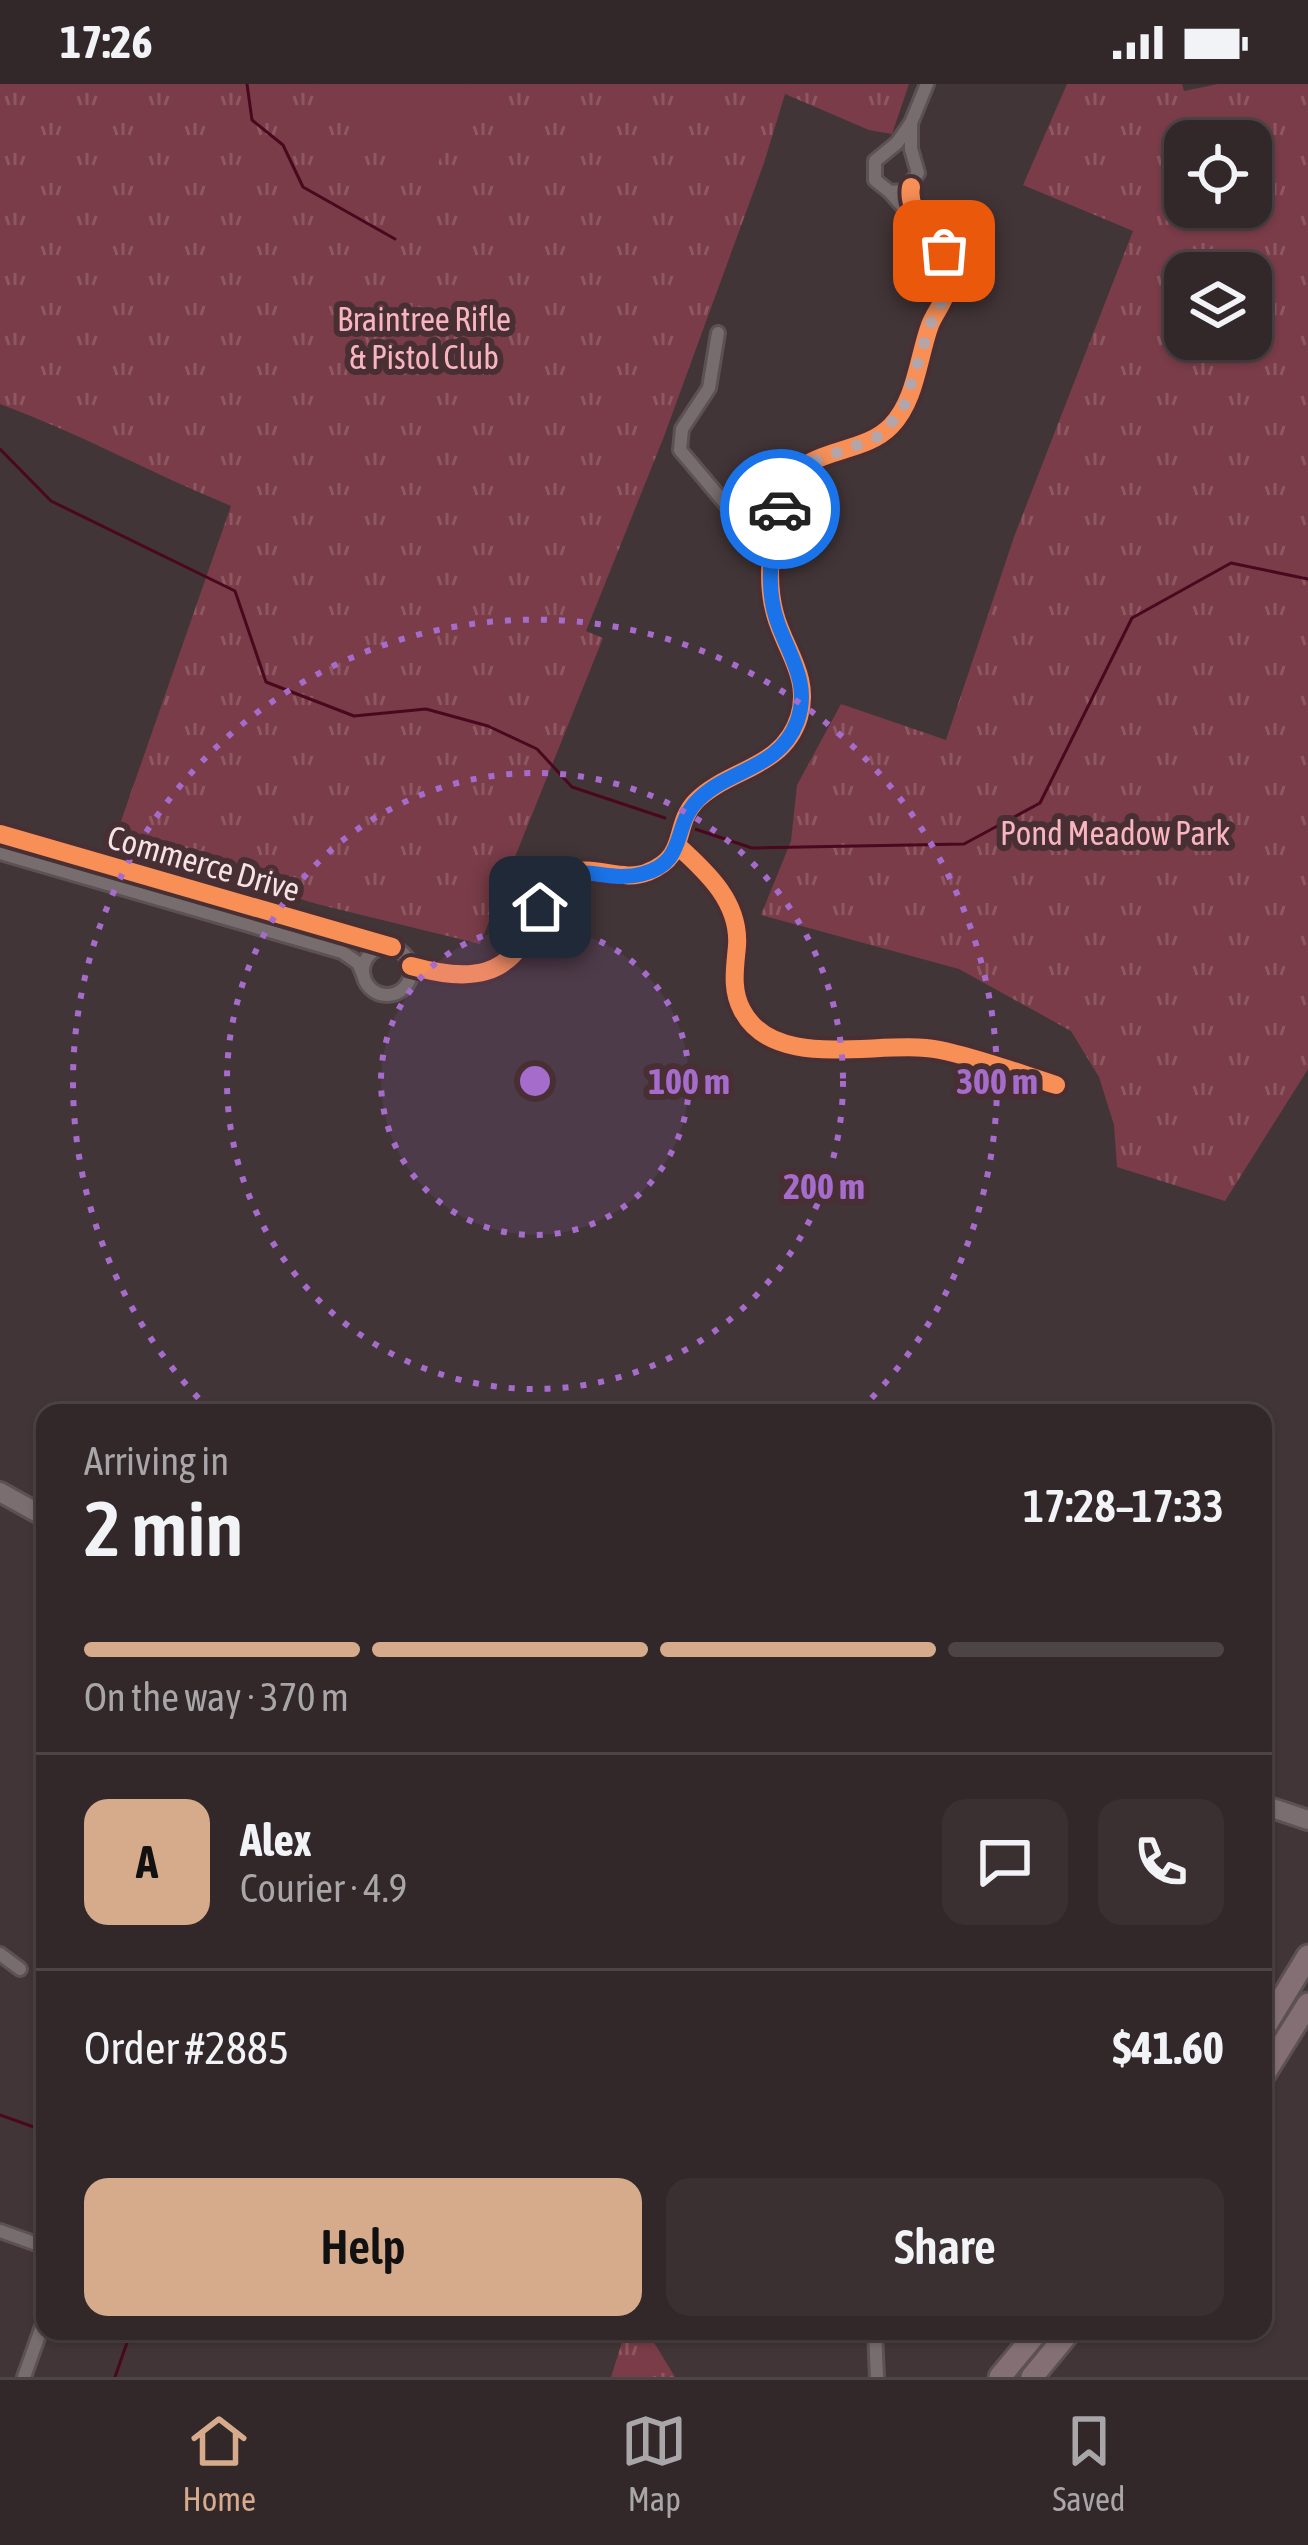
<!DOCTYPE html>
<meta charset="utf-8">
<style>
body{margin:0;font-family:"Asap Condensed",sans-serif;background:#3a3031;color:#f1f3f6;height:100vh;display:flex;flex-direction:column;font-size:45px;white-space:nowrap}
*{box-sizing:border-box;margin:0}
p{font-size:39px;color:#a8a6a8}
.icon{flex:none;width:66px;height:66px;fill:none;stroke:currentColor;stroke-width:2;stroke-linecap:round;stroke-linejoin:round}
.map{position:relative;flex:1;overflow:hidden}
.panel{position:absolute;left:36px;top:1320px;width:1236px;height:936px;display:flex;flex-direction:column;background:#322829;border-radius:24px;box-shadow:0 3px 9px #0004,0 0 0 3px #4d4446}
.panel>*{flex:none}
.tools{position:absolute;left:1164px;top:36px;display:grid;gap:24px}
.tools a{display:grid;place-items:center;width:108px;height:108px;border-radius:24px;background:#322829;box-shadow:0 3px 9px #0004,0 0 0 3px #4d4446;font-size:60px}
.pin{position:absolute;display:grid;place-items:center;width:102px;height:102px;color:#fff;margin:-51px;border-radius:24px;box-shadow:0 6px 18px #0006}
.courier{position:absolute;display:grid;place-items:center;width:120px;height:120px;margin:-60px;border:9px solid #1a73e8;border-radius:50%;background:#fff;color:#222;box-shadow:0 3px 15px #0007}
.summary em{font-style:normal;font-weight:600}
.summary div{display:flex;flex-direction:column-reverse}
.summary{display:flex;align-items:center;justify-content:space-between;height:204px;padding:0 48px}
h1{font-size:78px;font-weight:600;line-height:90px}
.bar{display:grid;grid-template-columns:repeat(4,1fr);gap:18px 12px;align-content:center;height:144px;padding:0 48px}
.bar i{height:15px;border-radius:9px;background:#4d4446}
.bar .active{background:#d6ab8b}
.bar p{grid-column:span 4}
.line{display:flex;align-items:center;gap:30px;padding:0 48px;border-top:3px solid #4d4446}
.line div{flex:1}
.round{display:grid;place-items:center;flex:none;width:126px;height:126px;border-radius:24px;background:#3a3031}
.button{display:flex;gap:24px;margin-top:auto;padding:24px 48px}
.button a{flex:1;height:138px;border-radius:24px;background:#d6ab8b;color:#111;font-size:48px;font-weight:600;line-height:138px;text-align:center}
.button a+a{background:#3a3031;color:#f1f3f6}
.status{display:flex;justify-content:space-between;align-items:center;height:84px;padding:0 60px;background:#322829;direction:ltr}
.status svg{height:33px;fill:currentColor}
.tab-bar{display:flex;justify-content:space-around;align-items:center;height:168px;border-top:3px solid #4d4446;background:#322829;font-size:33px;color:#a8a6a8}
.tab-bar a{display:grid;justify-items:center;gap:6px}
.tab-bar .active{color:#d6ab8b}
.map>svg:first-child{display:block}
</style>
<div class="status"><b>17:26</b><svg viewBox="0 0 49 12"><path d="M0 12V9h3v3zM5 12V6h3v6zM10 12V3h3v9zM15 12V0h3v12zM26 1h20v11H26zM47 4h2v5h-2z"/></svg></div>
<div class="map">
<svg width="1308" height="2293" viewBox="0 0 1308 2293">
<defs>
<pattern id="park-tufts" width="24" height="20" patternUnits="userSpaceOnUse" patternTransform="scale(3)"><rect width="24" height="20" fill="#793c48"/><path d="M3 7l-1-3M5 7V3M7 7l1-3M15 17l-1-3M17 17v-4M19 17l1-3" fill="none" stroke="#8d5862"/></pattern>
</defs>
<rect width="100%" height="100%" fill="#423537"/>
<g fill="url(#park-tufts)" fill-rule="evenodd">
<path d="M0,0H909L892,50L869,46L785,10L764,79L663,355L586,547L603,554L480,860L317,820L113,760L231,422C153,390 79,349 0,320Z"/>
<path d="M1067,0H1182L1184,7L1218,0H1308V985L1225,1117L1117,1083L1114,1041L1099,993L1071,947L959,885L761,831L791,757L797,701L841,620L946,656L1014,453L1133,147L1023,101ZM1251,57V123H1185V57ZM1251,189V255H1185V189Z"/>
<path d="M599,2247H647L675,2293H611L623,2255Z"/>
</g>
<path fill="#793c48" d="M313,0H467L437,82Z"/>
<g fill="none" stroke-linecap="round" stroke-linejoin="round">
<g stroke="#4a081e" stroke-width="3">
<path d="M247,0L252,36L283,61L303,103L395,155"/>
<path d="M0,365L51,417L235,507L266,598L354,632L426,625L488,642L537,665L572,703L665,734"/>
<path d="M692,744L752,764L964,760L1040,719L1132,534L1231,479L1308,495"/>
<path d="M0,2031L45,2047"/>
<path d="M115,2293L131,2247"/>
</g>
<defs>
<g id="street">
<path d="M911,39V65L918,89L905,107L890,108L875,96V77L897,59Z"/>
<path d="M911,39L927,0"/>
<path d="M890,108L930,154"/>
<path d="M718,249L709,304L682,345L680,366L729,424L778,434"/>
<path d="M0,750L392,863"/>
<path d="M678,762C708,789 740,819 737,862C735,885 731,905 742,926C775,990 882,954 940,966C979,974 1018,989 1056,1001"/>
<path d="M0,769L342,868L358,879L364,893"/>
<circle cx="387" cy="887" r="24"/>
<path d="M411,882C470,898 512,896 536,832C542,816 550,797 568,790C592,779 622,799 648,788C689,772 672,742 696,717C729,684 783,685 799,633C811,593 785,567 775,530C765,494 771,440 786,405C804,361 861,373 891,342C916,316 918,274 930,241C934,230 943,220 946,209C962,163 904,139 911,103"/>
<path d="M0,1870L20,1885"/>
<path d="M0,2147L45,2163"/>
<path d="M875,2247L877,2293"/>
<path d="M24,2293L45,2234"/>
</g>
<g id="secondary">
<path d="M0,1408L45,1433"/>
<path d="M1263,1721L1308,1736"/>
</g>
<g id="highway">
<path d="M1263,1946L1308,1872"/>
<path d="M1263,1992L1308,1920"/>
<path d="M1000,2293L1038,2247"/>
<path d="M1032,2293L1070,2247"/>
</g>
</defs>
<use href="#street" stroke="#5d5153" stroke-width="18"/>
<use href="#secondary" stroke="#5d5153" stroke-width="24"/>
<use href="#highway" stroke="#5d5153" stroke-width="27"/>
<use href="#street" stroke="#786d6e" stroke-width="12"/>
<use href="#secondary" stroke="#7b6e70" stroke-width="18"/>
<use href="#highway" stroke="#847074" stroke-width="21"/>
<defs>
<g id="cycleway">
<path d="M0,750L392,863"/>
<path d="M678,762C708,789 740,819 737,862C735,885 731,905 742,926C775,990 882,954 940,966C979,974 1018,989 1056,1001"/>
<path d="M411,882C470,898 512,896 536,832C542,816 550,797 568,790C592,779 622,799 648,788C689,772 672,742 696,717C729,684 783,685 799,633C811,593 785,567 775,530C765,494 771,440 786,405C804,361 861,373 891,342C916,316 918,274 930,241C934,230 943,220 946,209C962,163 904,139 911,103"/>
</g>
</defs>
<use href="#cycleway" stroke="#482f33" stroke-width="26"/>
<use href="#cycleway" stroke="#f78f57" stroke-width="18"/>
</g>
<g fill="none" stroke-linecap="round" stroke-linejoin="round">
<path stroke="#b6a5a8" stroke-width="12" stroke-dasharray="0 21.6" d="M780,425L787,401L802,382L876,354L902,328L930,241L947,206L944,167"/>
<path stroke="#1a73e8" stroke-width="15" d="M540,823C566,764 598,802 642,790C689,778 671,741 699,715C731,684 779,685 797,638C814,591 778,560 772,516C767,487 774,454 780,425"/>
</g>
<circle cx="535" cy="997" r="154" fill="#a56ccc" fill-opacity=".12"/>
<g fill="none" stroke="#a56ccc" stroke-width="6" stroke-dasharray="6 12">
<circle cx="535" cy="997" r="154"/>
<circle cx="535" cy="997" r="308"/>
<path d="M211 1327A462 462 0 1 1 859 1327"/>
</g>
<g text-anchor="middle" stroke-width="12" stroke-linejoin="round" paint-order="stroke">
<g font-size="33" fill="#f8b5bf" stroke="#482f33">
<text x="424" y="247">Braintree Rifle<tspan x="424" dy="38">&amp; Pistol Club</tspan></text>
<text x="1115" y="761">Pond Meadow Park</text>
</g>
<g font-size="33" fill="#f4e2e5" stroke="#482f33">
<text transform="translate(204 779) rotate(16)" y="12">Commerce Drive</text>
</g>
</g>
<circle cx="535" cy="997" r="18" fill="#a56ccc" stroke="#482f33" stroke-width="6"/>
<g font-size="36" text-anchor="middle" font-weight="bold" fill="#a56ccc" stroke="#482f33" stroke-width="12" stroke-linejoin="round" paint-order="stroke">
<text x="689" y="1010">100 m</text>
<text x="997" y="1010">300 m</text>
<text x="824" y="1115">200 m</text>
</g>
</svg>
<div class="tools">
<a><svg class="icon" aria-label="locate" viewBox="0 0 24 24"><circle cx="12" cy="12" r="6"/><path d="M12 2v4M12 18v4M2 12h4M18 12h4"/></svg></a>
<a><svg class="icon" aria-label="layers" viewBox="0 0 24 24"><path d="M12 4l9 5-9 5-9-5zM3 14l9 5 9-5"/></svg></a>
</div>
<div class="pin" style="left:944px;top:167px;background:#ea580c"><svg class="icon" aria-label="bag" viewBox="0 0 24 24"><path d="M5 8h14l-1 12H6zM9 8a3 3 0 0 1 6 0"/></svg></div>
<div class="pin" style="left:540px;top:823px;background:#1f2937"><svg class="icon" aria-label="home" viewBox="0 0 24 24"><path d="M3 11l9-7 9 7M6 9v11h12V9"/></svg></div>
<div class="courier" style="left:780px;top:425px"><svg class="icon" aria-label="car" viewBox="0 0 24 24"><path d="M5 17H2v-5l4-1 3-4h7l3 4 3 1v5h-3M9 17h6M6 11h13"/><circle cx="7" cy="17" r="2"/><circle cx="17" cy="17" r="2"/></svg></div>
<section class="panel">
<div class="summary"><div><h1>2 min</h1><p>Arriving in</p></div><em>17:28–17:33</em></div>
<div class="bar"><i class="active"></i><i class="active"></i><i class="active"></i><i></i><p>On the way · 370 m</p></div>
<div class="line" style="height:216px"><b class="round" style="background:#d6ab8b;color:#111">A</b><div><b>Alex</b><p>Courier · 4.9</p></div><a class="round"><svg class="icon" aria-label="chat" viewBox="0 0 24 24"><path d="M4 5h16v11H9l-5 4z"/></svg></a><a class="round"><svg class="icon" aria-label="phone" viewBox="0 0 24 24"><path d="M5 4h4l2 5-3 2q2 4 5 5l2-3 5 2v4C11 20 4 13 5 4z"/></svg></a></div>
<div class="line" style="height:156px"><div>Order #2885</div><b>$41.60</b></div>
<div class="button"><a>Help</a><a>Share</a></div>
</section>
</div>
<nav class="tab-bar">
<a class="active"><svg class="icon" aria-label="home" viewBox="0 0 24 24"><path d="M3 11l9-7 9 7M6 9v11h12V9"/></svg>Home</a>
<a><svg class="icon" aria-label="map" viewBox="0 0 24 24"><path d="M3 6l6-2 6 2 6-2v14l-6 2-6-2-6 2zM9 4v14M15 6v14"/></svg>Map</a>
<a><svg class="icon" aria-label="saved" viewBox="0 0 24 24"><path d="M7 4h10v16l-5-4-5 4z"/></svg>Saved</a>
</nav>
